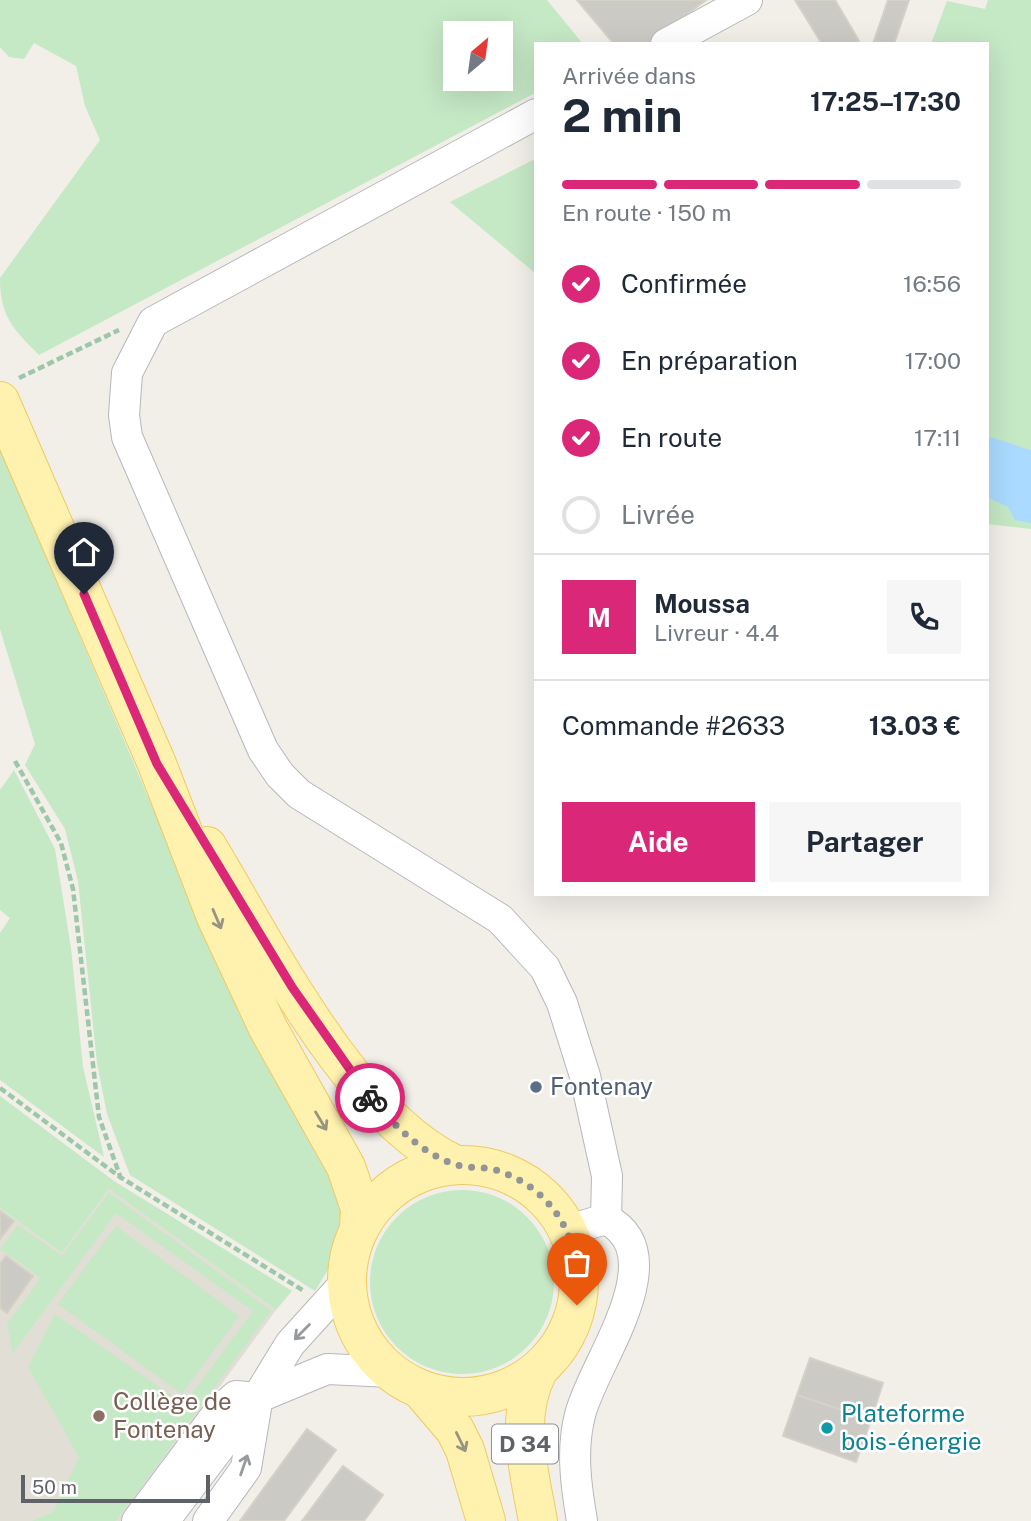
<!DOCTYPE html>
<html lang="fr">
<meta charset="utf-8">
<style>
body{margin:0;font-family:"Public Sans",sans-serif;background:#f6f6f7;color:#1f2937;height:100vh;display:flex;flex-direction:column;font-size:26px;white-space:nowrap}
*{box-sizing:border-box;margin:0}
p{font-size:23px;color:#747a83}
.icon{flex:none;width:38px;height:38px;fill:none;stroke:currentColor;stroke-width:2;stroke-linecap:round;stroke-linejoin:round}
.map{position:relative;flex:1;overflow:hidden}
.details{position:absolute;left:534px;top:42px;width:455px;height:854px;display:flex;flex-direction:column;background:#fff;border-radius:0px;box-shadow:0 7px 28px #0002}
.details>*{flex:none}
.needle{width:46px;rotate:29deg}
.controls{position:absolute;left:443px;top:21px;display:grid;gap:14px}
.controls a{display:grid;place-items:center;width:70px;height:70px;border-radius:0px;background:#fff;box-shadow:0 7px 28px #0002;font-size:35px}
.scale{position:absolute;left:21px;bottom:18px;width:189px;box-sizing:border-box;padding-left:7px;border:4px solid #5f6368;border-top:0;font-size:19px;line-height:24px;white-space:nowrap;color:#5f6368;-webkit-text-stroke:5px #fff;paint-order:stroke}
.pin{position:absolute;display:grid;place-items:center;width:60px;height:60px;color:#fff;margin:-72px -30px;border-radius:50% 50% 50% 0;rotate:-45deg;box-shadow:0 0 7px #0007}
.pin .icon{rotate:45deg}
.courier{position:absolute;display:grid;place-items:center;width:70px;height:70px;margin:-35px;border:5px solid #db2777;border-radius:50%;background:#fff;color:#222;box-shadow:0 2px 9px #0007}
.headline em{font-style:normal;font-weight:700}
.headline div{display:flex;flex-direction:column-reverse}
.headline{display:flex;align-items:center;justify-content:space-between;height:119px;padding:0 28px}
h1{font-size:46px;font-weight:700;line-height:52px}
.bar{display:grid;grid-template-columns:repeat(4,1fr);gap:10px 7px;align-content:center;height:84px;padding:0 28px}
.bar i{height:9px;border-radius:5px;background:#e0e1e3}
.bar .on{background:#db2777}
.bar p{grid-column:span 4}
.line{display:flex;align-items:center;gap:18px;padding:0 28px;border-top:2px solid #e0e1e3}
.line div{flex:1}
.round{display:grid;place-items:center;flex:none;width:74px;height:74px;border-radius:0px;background:#f6f6f7}
ol{padding:0 28px;list-style:none}
li{display:flex;align-items:center;gap:21px;height:77px}
li p{margin-inline-start:auto}
li .icon{padding:7px;border-radius:50%;background:#db2777;color:#fff;stroke-width:4}
li:last-child{color:#747a83}
li i{width:38px;height:38px;border:4px solid #e0e1e3;border-radius:50%}
.primary-button{display:flex;gap:14px;margin-top:auto;padding:14px 28px}
.primary-button a{flex:1;height:80px;border-radius:0px;background:#db2777;color:#fff;font-size:28px;font-weight:700;line-height:80px;text-align:center}
.primary-button a+a{background:#f6f6f7;color:#1f2937}
.map>svg:first-child{display:block}
</style>
<div class="map">
<svg width="1031" height="1521" viewBox="0 0 1031 1521">
<rect width="100%" height="100%" fill="#f1efe8"/>
<path fill="#e1ded6" d="M109,1189L276,1310L121,1521H0V1208L62,1253Z"/>
<g fill="#c5e8c5" fill-rule="evenodd">
<path d="M0,0H547L583,44H536L535,93L39,355C13,329 0,316 0,278L100,140L85,106L76,66L34,43L24,59L9,57L0,47ZM455,33H500V79H455Z"/>
<path d="M988,0H1031V529L987,524V44H931L947,1L985,9Z"/>
<path d="M535,159V273L450,202Z"/>
<path d="M0,448L171,851L348,1203L335,1258L315,1291L130,1175L107,1114L97,1063L78,881L65,829L25,765L35,744L0,629Z"/>
<path d="M14,770L55,849L71,948L83,1067L104,1157L0,1080V933L10,918L0,910V790Z"/>
<path d="M0,1096L114,1181L292,1291L276,1310L109,1189L62,1253L0,1208Z"/>
<circle cx="462" cy="1282" r="92"/>
<path d="M109,1193L271,1311L116,1521H32L53,1512L79,1457L28,1367L55,1314L184,1404L253,1311L116,1213L13,1353L7,1324L41,1278L0,1249L18,1225L62,1256Z"/>
<path d="M116,1226L239,1316L182,1394L58,1304Z"/>
</g>
<path fill="#aadaff" d="M987,436L1031,450V523L1015,520L1008,507L987,497Z"/>
<g fill="#cccac5" stroke="#d6d1c6" stroke-width="2">
<path d="M577,0H706L648,44H614Z"/>
<path d="M795,0H835L859,41L854,44H822Z"/>
<path d="M888,0H909L894,44L874,41Z"/>
<path d="M0,1211L14,1221L0,1239Z"/>
<path d="M6,1256L33,1276L7,1313L0,1308V1264Z"/>
<path d="M810,1358L883,1383L871,1420L797,1395Z"/>
<path d="M797,1395L871,1420L856,1462L783,1436Z"/>
<path d="M307,1429L336,1450L284,1521H240Z"/>
<path d="M343,1466L383,1495L364,1521H302Z"/>
</g>
<g fill="none" stroke-linecap="round" stroke-linejoin="round">
<defs>
<g id="minor">
<path d="M666,44L747,0"/>
<path d="M536,114L153,322L127,373L124,415L127,437L263,750L280,775L299,794L500,919L545,968L562,1003L585,1076L607,1176L606,1219"/>
<path d="M568,1230L606,1219C677,1256 592,1364 580,1415C571,1450 576,1486 582,1521"/>
<path d="M257,1398L327,1369L392,1372"/>
<path d="M137,1521L220,1410L236,1396L257,1398"/>
<path d="M164,1521L257,1398L290,1344L347,1281"/>
<path d="M208,1521L246,1468L257,1402"/>
</g>
<g id="major">
<path d="M0,401L157,764L216,917L268,1028L346,1167L360,1208L359,1229"/>
<path d="M207,846C267,944 350,1116 456,1165"/>
<circle cx="463" cy="1281" r="116"/>
<path d="M420,1389L455,1430L465,1450L486,1521"/>
<path d="M538,1521C529,1470 513,1418 539,1369"/>
</g>
</defs>
<use href="#minor" stroke="#b5b8bc" stroke-width="32"/>
<use href="#major" stroke="#f2c960" stroke-width="40"/>
<g stroke="#9cc7a9" stroke-width="4.5" stroke-dasharray="7 3.5" stroke-linecap="butt">
<path d="M19,378L119,330"/>
<path d="M15,761L61,843L73,889L99,1117L120,1176"/>
<path d="M0,1088L120,1177L304,1291"/>
</g>
<use href="#minor" stroke="#fff" stroke-width="30"/>
<use href="#major" stroke="#fff2af" stroke-width="38"/>
</g>
<defs><path id="oneway-shaft" d="M-6 0H5M1.5-3L5.5 0L1.5 3" fill="none" stroke-width="1.6" stroke-linecap="round" stroke-linejoin="round" transform="scale(1.75)"/></defs>
<g stroke="#979581">
<use href="#oneway-shaft" transform="translate(217 919) rotate(67)"/>
<use href="#oneway-shaft" transform="translate(321 1121) rotate(59)"/>
<use href="#oneway-shaft" transform="translate(461 1442) rotate(64)"/>
</g>
<g stroke="#979a9d">
<use href="#oneway-shaft" transform="translate(302 1332) rotate(135)"/>
<use href="#oneway-shaft" transform="translate(244 1465) rotate(-71)"/>
</g>
<g fill="none" stroke-linecap="round" stroke-linejoin="round">
<path stroke="#929495" stroke-width="7" stroke-dasharray="0 12.6" d="M370,1098C393,1123 420,1153 454,1164C466,1169 482,1166 496,1170C556,1189 585,1245 577,1305"/>
<path stroke="#db2777" stroke-width="9" d="M84,594L157,764L292,987L370,1098"/>
</g>
<circle fill="#5c6f8a" stroke="#fff" stroke-width="2.5" cx="536" cy="1087" r="7"/>
<circle fill="#8d6e63" stroke="#fff" stroke-width="2.5" cx="99" cy="1416" r="7"/>
<circle fill="#0f9aa8" stroke="#fff" stroke-width="2.5" cx="827" cy="1428" r="7"/>
<g text-anchor="middle" stroke-width="5" stroke-linejoin="round" paint-order="stroke">
<rect fill="#fff" stroke="#8f9295" stroke-width="2" x="492" y="1424.5" width="66" height="39" rx="5"/>
<g font-size="23" font-weight="bold" fill="#5f6368">
<text x="525" y="1452">D 34</text>
</g>
<g font-size="24" fill="#4e5e75" stroke="#fff" text-anchor="start">
<text x="550" y="1095">Fontenay</text>
</g>
<g font-size="24" fill="#785e54" stroke="#fff" text-anchor="start">
<text x="113" y="1410">Collège de<tspan x="113" dy="28">Fontenay</tspan></text>
</g>
<g font-size="24" fill="#0d838f" stroke="#fff" text-anchor="start">
<text x="841" y="1422">Plateforme<tspan x="841" dy="28">bois-énergie</tspan></text>
</g>
</g>
</svg>
<div class="controls">
<a><svg class="needle" viewBox="-14 -14 28 28"><path d="M0-13l5 13h-10z" fill="#e53935"/><path d="M0 13l5-13h-10z" fill="#747a83"/></svg></a>
</div>
<div class="scale">50 m</div>
<div class="pin" style="left:577px;top:1305px;background:#ea580c"><svg class="icon" aria-label="bag" viewBox="0 0 24 24"><path d="M5 8h14l-1 12H6zM9 8a3 3 0 0 1 6 0"/></svg></div>
<div class="pin" style="left:84px;top:594px;background:#1f2937"><svg class="icon" aria-label="home" viewBox="0 0 24 24"><path d="M3 11l9-7 9 7M6 9v11h12V9"/></svg></div>
<div class="courier" style="left:370px;top:1098px"><svg class="icon" aria-label="bike" viewBox="0 0 24 24"><circle cx="6" cy="16" r="4"/><circle cx="18" cy="16" r="4"/><path d="M6 16l4-8h5l3 8M10 8l3 8H6M13 5h3"/></svg></div>
<section class="details">
<div class="headline"><div><h1>2 min</h1><p>Arrivée dans</p></div><em>17:25–17:30</em></div>
<div class="bar"><i class="on"></i><i class="on"></i><i class="on"></i><i></i><p>En route · 150 m</p></div>
<ol>
<li><svg class="icon" aria-label="check" viewBox="0 0 24 24"><path d="M5 12l5 5 9-10"/></svg>Confirmée<p>16:56</p></li>
<li><svg class="icon" aria-label="check" viewBox="0 0 24 24"><path d="M5 12l5 5 9-10"/></svg>En préparation<p>17:00</p></li>
<li><svg class="icon" aria-label="check" viewBox="0 0 24 24"><path d="M5 12l5 5 9-10"/></svg>En route<p>17:11</p></li>
<li><i></i>Livrée</li>
</ol>
<div class="line" style="height:126px"><b class="round" style="background:#db2777;color:#fff">M</b><div><b>Moussa</b><p>Livreur · 4.4</p></div><a class="round"><svg class="icon" aria-label="phone" viewBox="0 0 24 24"><path d="M5 4h4l2 5-3 2q2 4 5 5l2-3 5 2v4C11 20 4 13 5 4z"/></svg></a></div>
<div class="line" style="height:91px"><div>Commande #2633</div><b>13.03 €</b></div>
<div class="primary-button"><a>Aide</a><a>Partager</a></div>
</section>
</div>
